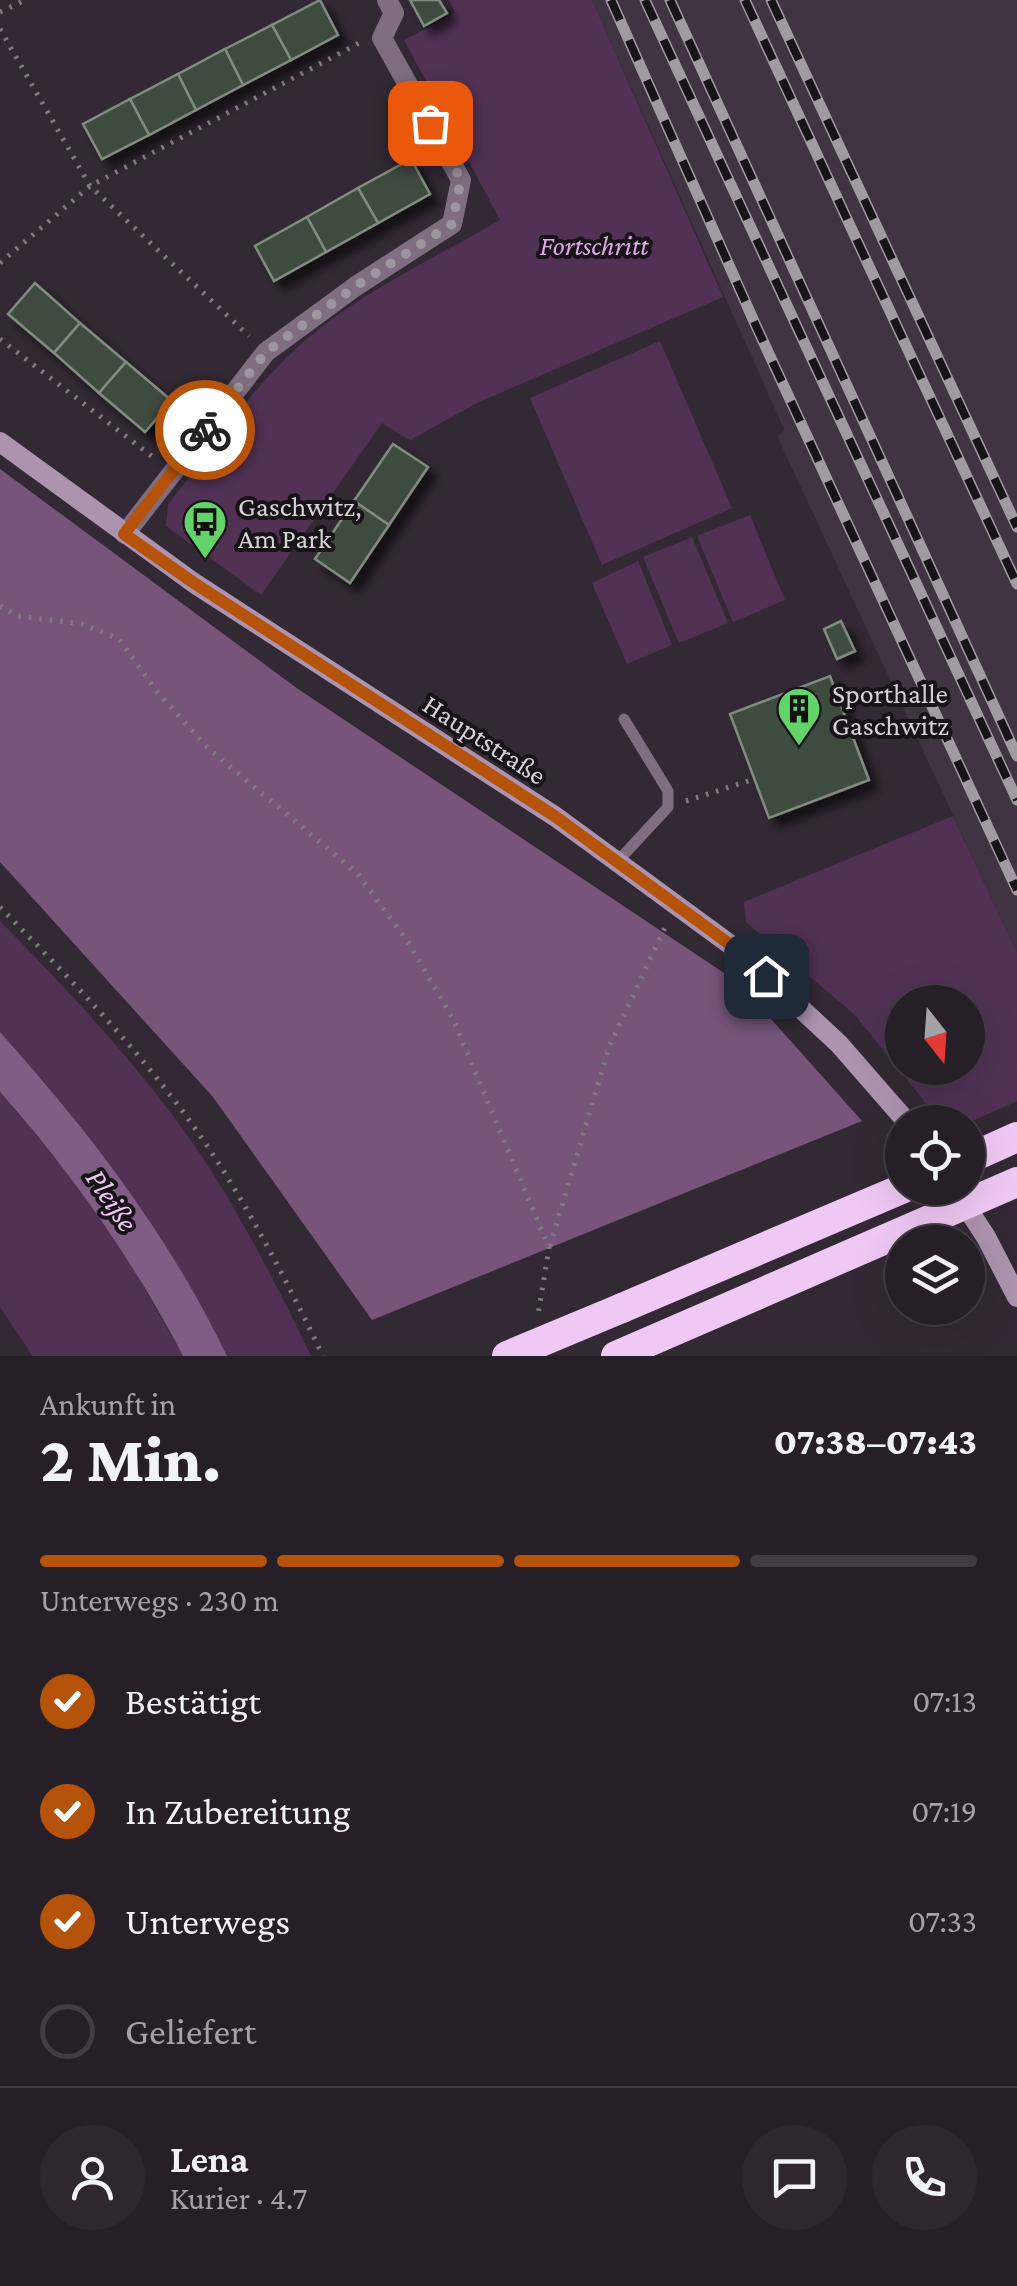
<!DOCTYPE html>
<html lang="de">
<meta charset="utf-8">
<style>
body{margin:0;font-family:"Crimson Pro",serif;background:#2e272f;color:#f1f3f6;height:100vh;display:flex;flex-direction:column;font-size:38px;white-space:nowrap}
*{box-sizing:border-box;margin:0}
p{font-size:32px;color:#a4a2a7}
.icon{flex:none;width:55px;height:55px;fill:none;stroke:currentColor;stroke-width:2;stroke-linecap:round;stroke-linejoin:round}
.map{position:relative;height:1356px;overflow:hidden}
.details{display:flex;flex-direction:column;background:#261f27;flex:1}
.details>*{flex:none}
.needle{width:65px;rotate:163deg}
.controls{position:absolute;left:885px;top:985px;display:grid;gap:20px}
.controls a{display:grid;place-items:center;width:100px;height:100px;border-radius:50%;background:#261f27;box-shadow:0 10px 40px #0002,0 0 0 2px #423d44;font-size:50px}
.pin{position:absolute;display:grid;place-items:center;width:85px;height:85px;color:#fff;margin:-42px;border-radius:20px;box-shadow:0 5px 15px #0006}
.courier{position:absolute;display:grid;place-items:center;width:100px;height:100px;margin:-50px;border:8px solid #b45309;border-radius:50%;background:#fff;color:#222;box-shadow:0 2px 12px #0007}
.summary em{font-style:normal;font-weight:800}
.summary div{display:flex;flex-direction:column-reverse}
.summary{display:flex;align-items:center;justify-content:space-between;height:170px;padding:0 40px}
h1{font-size:65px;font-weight:800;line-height:75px}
.bar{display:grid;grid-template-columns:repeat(4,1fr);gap:15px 10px;align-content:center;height:120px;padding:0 40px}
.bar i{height:12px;border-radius:8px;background:#423d44}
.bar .on{background:#b45309}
.bar p{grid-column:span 4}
.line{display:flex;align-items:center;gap:25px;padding:0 40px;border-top:2px solid #423d44}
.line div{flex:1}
.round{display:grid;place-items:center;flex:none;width:105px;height:105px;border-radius:52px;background:#2e272f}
ol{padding:0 40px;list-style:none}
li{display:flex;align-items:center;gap:30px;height:110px}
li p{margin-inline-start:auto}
li .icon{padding:10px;border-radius:50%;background:#b45309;color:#fff;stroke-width:4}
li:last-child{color:#a4a2a7}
li i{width:55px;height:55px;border:5px solid #423d44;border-radius:50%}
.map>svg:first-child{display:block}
</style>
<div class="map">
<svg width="1017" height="1356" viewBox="0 0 1017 1356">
<defs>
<filter id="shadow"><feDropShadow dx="9" dy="9" stdDeviation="5" flood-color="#0009"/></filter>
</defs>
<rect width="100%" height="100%" fill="#332934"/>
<path fill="#403342" d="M592,0H1017V953L778,438L784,429Z"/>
<g fill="#513255" fill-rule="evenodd">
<path d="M449,0H592L723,297L479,402L410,440L382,423L261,595L166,526L168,505C209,451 248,392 299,346C358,293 432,260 500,220L404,40L455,13Z"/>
<path d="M660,341L732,508L602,565L530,398Z"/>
<path d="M750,515L785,600L733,622L697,536Z"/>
<path d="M692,537L728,623L679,643L643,557Z"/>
<path d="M638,561L672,645L627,664L592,583Z"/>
<path d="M953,816L1017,953V1101L968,1123L941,1122L855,1015L746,922L744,902ZM902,1002H968V1068H902Z"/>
<path d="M0,921C78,1001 158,1085 217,1180C252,1237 282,1296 311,1356H227C169,1236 90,1131 0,1032Z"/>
<path d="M0,1092L75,1181L123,1251L183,1356H33L0,1307Z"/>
</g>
<path fill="#77557b" d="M0,469L298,689L739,983L862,1121L372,1320L213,1097L0,862Z"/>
<path fill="#805d84" d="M0,1032C89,1131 169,1235 227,1356H183C133,1260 72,1173 0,1092Z"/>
<g fill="#414c41" stroke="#7f8c7f" stroke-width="2.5" filter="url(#shadow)">
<path d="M320,0L338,35L291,60L272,25Z"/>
<path d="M410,0H439L447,13L424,26Z"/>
<path d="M272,25L291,60L243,85L225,49Z"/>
<path d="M225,49L243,85L196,110L178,74Z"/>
<path d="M178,74L196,110L149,135L130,99Z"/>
<path d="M130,99L149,135L102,159L83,124Z"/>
<path d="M411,159L430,194L378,223L358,188Z"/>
<path d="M358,188L378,223L326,252L307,217Z"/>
<path d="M307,217L326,252L274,281L255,246Z"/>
<path d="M35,283L80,323L54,353L8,314Z"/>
<path d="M80,323L126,362L99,393L54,353Z"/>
<path d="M126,362L172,401L145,432L99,393Z"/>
<path d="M393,444L428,467L389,525L354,501Z"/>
<path d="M354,501L389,525L350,583L315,559Z"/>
<path d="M841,621L855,651L837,659L824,629Z"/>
<path d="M830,676L869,780L769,818L730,714Z"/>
</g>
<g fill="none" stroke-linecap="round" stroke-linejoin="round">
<g stroke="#827a83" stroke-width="5" stroke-dasharray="2.5 8" stroke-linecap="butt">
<path d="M0,12L25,0"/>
<path d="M0,29L90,186L249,336"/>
<path d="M0,263L90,186L363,41"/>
<path d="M0,339L154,458"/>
<path d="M0,606L18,616L82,624L119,639L158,693L209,749L358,874L408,942L453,1019L549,1248L538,1315"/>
<path d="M686,801L754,779"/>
<path d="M0,907C81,990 165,1076 226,1175C262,1233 293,1294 323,1356"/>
<path d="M550,1246L609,1047L667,923"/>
</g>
<path stroke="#7e6e80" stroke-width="11" d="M618,861L668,807V791L624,719"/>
<path stroke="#7e6e80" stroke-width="20" d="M125,534L266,352L356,286L452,224L461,180L382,38L394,13L387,0"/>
<g stroke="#ac93ae" stroke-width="20">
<path d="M0,442L194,583L556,817L739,951L839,1044L907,1122"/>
<path d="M954,1188L986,1237L1017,1297"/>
</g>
<g stroke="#efc9f4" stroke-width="30">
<path d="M968,1159L1017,1137"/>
<path d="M622,1308L904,1188"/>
</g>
<defs>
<g id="rail">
<path d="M611,0L757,328L1017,890"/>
<path d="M645,0L1017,800"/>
<path d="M670,0L1017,756"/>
<path d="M745,0L1017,584"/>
<path d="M771,0L1017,527"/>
</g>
</defs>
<use href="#rail" stroke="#a29aa3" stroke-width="11"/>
<use href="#rail" stroke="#181318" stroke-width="8" stroke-dasharray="22" stroke-linecap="butt"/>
<g stroke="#efc9f4" stroke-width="30">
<path d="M507,1356L622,1308"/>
<path d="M616,1356L1017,1182"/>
</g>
</g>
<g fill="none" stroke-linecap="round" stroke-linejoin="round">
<path stroke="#9d969e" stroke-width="10" stroke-dasharray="0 18" d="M205,430L266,352L356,286L452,224L461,180L430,123"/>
<path stroke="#b45309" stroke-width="12" d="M205,430L124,534L194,583L556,817L739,951L766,976"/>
</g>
<defs>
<symbol id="bus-pin" viewBox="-11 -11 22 30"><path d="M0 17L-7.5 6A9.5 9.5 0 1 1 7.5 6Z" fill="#62d469" stroke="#181318"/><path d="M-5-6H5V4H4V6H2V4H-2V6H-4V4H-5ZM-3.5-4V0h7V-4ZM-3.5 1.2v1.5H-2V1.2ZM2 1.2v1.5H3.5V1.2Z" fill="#111"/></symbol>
<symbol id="building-pin" viewBox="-11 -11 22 30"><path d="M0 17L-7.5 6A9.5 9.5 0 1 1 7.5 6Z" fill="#62d469" stroke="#181318"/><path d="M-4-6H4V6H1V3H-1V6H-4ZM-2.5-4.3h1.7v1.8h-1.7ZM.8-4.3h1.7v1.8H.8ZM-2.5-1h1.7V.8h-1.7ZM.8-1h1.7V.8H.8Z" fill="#111"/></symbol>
</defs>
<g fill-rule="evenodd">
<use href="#bus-pin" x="180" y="497" width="50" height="68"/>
<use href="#building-pin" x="774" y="684" width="50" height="68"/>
</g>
<g text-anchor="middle" stroke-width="8" stroke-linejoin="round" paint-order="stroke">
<g font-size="28" font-style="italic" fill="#dea9e5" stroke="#181318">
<text x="594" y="255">Fortschritt</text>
</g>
<g font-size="28" fill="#d6d0d7" stroke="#181318" text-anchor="start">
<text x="238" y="516">Gaschwitz,<tspan x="238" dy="32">Am Park</tspan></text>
<text x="832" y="703">Sporthalle<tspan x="832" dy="32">Gaschwitz</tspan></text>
</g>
<g font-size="28" fill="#d6d0d7" stroke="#181318">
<text transform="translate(485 739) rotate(33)" y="10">Hauptstraße</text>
</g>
<g font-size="30" font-style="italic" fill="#f3c7f8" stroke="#181318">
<text transform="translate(112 1200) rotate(56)" y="10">Pleiße</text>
</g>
</g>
</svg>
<div class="controls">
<a><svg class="needle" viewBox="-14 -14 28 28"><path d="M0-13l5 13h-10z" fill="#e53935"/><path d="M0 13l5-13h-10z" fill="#a4a2a7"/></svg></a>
<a><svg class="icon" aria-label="locate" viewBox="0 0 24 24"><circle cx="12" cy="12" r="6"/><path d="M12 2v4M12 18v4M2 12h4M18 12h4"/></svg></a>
<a><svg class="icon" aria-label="layers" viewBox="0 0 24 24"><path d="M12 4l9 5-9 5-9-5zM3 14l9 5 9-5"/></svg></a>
</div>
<div class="pin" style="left:430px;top:123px;background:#ea580c"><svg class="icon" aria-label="bag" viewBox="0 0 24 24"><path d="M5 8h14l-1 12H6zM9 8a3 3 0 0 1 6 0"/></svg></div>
<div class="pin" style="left:766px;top:976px;background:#1f2937"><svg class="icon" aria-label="home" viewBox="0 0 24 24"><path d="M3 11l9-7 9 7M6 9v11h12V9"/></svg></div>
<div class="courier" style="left:205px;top:430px"><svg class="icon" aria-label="bike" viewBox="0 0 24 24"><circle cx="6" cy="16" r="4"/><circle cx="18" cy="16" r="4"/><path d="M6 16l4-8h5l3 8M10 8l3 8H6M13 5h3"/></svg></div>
</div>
<section class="details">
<div class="summary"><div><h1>2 Min.</h1><p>Ankunft in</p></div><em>07:38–07:43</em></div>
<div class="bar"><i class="on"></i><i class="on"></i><i class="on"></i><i></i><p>Unterwegs · 230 m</p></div>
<ol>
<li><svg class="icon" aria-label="check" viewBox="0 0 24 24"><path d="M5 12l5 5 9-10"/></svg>Bestätigt<p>07:13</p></li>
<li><svg class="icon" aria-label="check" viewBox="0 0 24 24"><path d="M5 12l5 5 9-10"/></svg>In Zubereitung<p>07:19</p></li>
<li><svg class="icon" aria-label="check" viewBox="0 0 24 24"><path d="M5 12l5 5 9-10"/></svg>Unterwegs<p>07:33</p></li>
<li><i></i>Geliefert</li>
</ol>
<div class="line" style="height:180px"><a class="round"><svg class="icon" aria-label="person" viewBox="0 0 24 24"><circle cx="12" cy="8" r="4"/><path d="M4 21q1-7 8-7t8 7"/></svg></a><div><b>Lena</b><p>Kurier · 4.7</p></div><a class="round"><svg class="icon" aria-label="chat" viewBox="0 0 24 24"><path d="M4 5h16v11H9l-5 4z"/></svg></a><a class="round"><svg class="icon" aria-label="phone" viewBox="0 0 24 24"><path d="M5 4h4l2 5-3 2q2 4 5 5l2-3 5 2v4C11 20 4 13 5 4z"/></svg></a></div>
</section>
